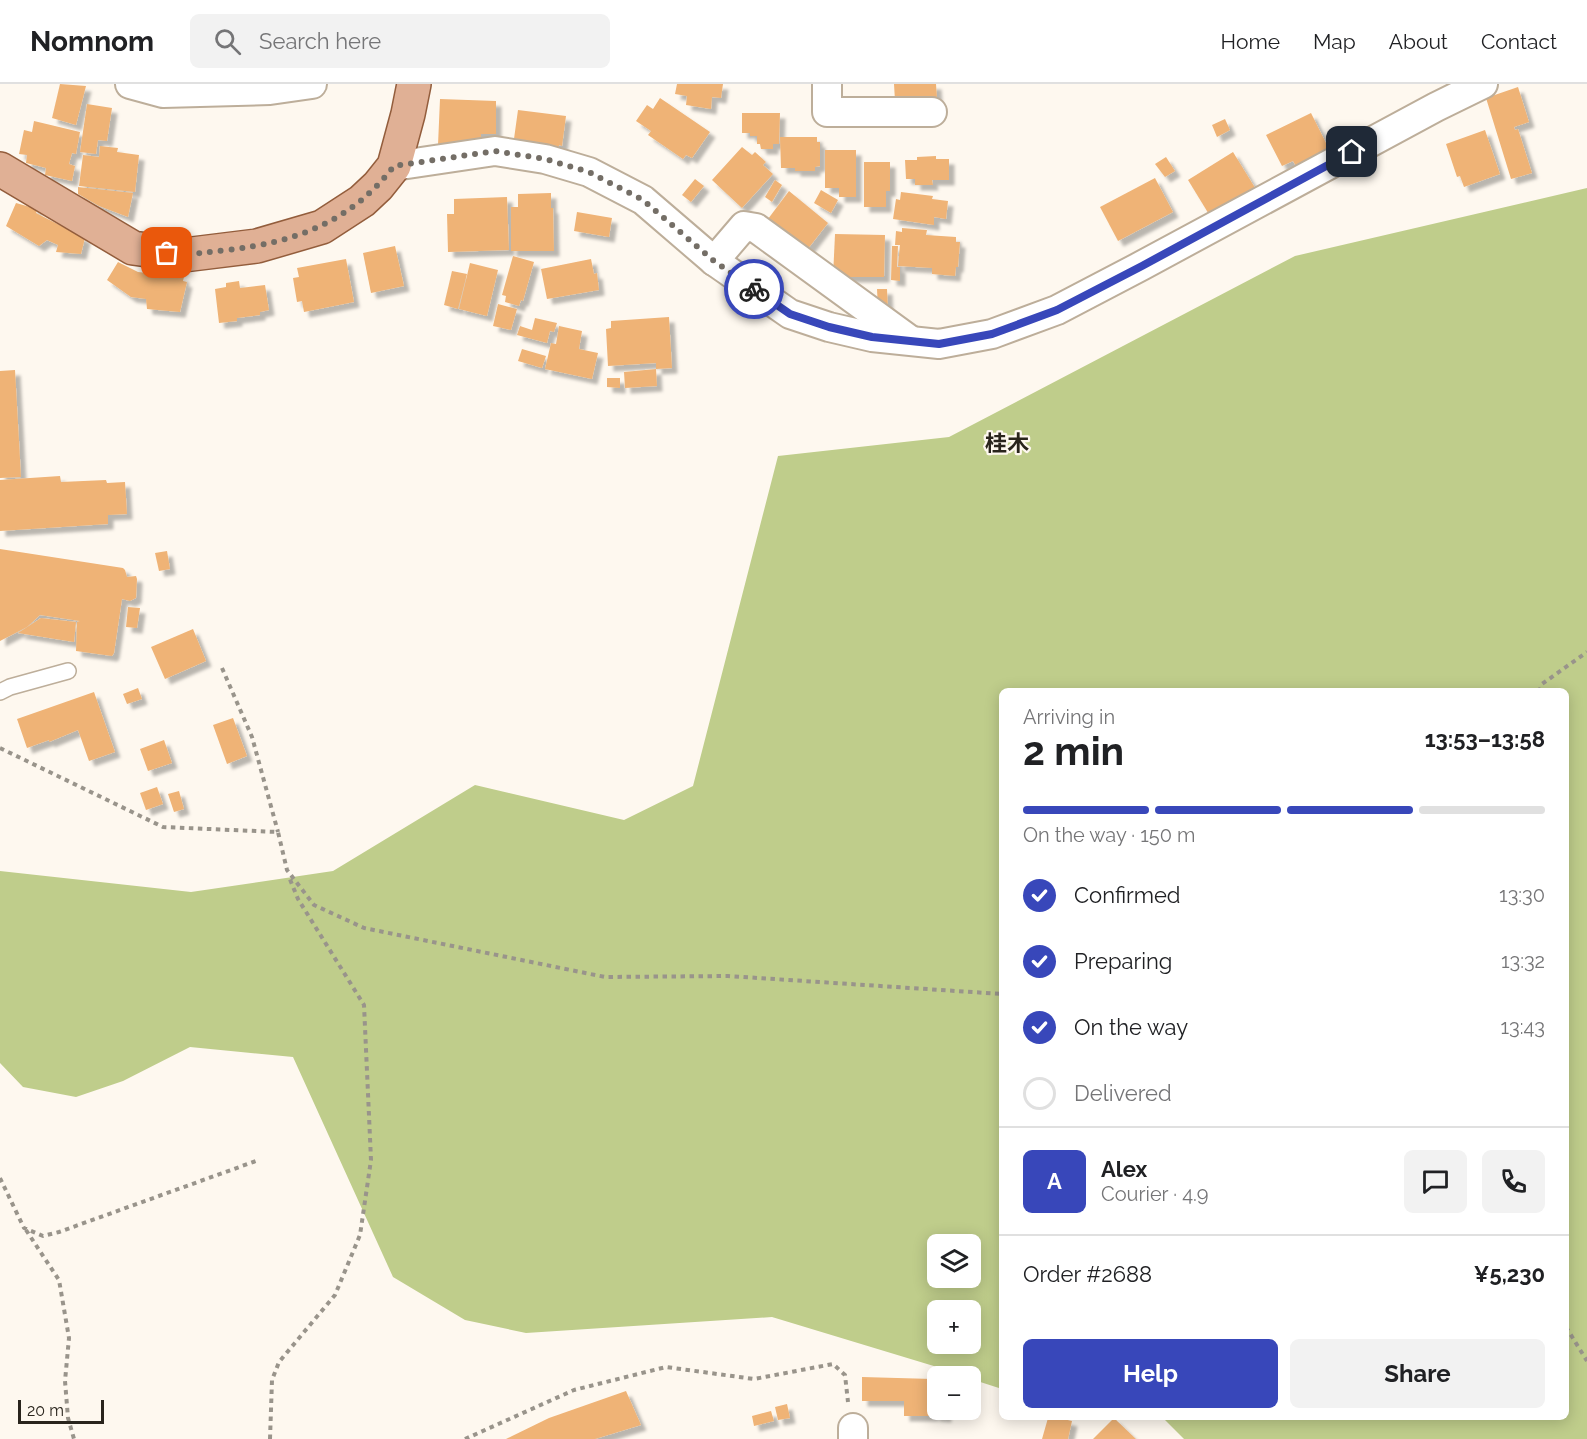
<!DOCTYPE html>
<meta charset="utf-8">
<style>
body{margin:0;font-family:Raleway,"Noto Sans JP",sans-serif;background:#f2f2f2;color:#202124;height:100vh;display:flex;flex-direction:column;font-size:22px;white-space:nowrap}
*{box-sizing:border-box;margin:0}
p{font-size:20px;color:#757577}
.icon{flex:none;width:33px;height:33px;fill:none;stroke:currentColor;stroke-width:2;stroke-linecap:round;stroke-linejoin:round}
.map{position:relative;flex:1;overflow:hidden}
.side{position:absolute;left:999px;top:604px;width:570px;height:732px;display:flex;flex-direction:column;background:#fff;border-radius:9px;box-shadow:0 3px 15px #0003}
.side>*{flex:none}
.controls{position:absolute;left:927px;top:1150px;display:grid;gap:12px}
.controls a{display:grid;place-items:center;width:54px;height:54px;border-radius:9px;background:#fff;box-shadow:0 3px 15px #0003;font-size:30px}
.scale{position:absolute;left:18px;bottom:15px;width:86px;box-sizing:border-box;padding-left:6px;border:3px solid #29241c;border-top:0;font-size:16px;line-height:21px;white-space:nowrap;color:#29241c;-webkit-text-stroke:4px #fef8ef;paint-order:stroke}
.pin{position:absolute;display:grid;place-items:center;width:51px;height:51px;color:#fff;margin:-26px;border-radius:12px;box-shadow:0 3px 9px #0006}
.courier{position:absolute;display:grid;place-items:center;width:60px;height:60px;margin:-30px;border:4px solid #3847ba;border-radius:50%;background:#fff;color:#222;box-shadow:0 2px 8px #0007}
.head em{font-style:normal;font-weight:700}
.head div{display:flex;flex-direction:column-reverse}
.head{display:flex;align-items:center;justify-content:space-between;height:102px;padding:0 24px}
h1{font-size:39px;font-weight:700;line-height:45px}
.bar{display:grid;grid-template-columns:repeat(4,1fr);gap:9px 6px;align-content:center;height:72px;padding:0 24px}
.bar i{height:8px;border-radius:4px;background:#e0e0e0}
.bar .active{background:#3847ba}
.bar p{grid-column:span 4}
.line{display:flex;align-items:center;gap:15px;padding:0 24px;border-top:2px solid #e0e0e0}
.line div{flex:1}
.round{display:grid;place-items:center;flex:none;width:63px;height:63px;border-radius:9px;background:#f2f2f2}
ol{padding:0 24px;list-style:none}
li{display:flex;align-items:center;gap:18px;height:66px}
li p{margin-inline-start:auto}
li .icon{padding:6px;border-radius:50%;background:#3847ba;color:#fff;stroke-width:4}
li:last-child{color:#757577}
li i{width:33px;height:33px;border:3px solid #e0e0e0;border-radius:50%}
.action{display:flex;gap:12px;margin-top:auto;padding:12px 24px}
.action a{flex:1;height:69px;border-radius:9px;background:#3847ba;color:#fff;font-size:24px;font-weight:700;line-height:69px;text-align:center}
.action a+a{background:#f2f2f2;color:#202124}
header{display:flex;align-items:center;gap:36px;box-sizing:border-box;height:84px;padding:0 30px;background:#fff;border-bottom:2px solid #e0e0e0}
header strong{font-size:28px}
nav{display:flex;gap:33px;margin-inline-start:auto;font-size:21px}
.search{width:420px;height:54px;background:#f2f2f2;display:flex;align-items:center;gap:15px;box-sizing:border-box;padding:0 21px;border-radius:9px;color:#757577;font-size:22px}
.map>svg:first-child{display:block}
</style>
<header>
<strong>Nomnom</strong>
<div class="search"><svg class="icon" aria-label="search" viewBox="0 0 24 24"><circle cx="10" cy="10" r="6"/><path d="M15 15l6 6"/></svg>Search here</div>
<nav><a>Home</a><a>Map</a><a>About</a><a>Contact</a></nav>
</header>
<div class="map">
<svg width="1587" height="1355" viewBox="0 0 1587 1355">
<defs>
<filter id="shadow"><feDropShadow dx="5.5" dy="5.5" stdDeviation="1.5" flood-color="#0004"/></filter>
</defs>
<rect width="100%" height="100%" fill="#fef8ef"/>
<path fill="#bfcd8b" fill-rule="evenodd" d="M1587,104V1355H1184L1164,1335L1153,1334H1566V608H1002V1305L971,1295L970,1293L772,1233L526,1249L465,1236L393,1193L293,973L190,963L123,997L76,1013L23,1003L0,979V787L191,808L333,787L475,701L624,736L693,702L778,372L949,353L1295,172ZM938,1161H970V1194H938ZM938,1227H970V1260H938Z"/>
<g fill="#efb376" filter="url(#shadow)">
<path d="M60,0L86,2L76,41L52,34Z"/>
<path d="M677,0H723L721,14L712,13L711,25L686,21L687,12L675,10Z"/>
<path d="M894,0H936L937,14H931V17H895Z"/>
<path d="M1518,3L1529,38L1514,43L1515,46L1518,45L1532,89L1511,95L1486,14Z"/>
<path d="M660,14L710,48L692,74L686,71L683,75L648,51L651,47L636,37L647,21L653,25Z"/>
<path d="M440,15L496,17V50H481V62L438,61Z"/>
<path d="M87,20L112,24L107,57L98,56L96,70L80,68Z"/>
<path d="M518,26L566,32L562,62L559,61L558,69L513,62Z"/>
<path d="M742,29H780L779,60H773V65H761L760,60H757V52H750V49H742Z"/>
<path d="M1311,29L1329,65L1296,82L1293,77L1282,82L1266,51Z"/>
<path d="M1225,35L1230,46L1217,53L1212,41Z"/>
<path d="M34,37L80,48L76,70L72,69L69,80L75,82L72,97L45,91L46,84L26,79L27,71L19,70L24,46L32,48Z"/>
<path d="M1485,46L1500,90L1464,103L1460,92L1457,93L1446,60Z"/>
<path d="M780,53H817V58H820V82L815,83V87H795V84H781Z"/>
<path d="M100,62L118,64L117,68L139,71L135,108L79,102L83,71L99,73Z"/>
<path d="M742,63L752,71L755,68L766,78L763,81L773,90L742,124L712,96Z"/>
<path d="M825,66H856V113H839V104H825Z"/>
<path d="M1233,68L1257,107L1210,132L1188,96Z"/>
<path d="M936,72V75H949V96H932L933,101H915V95H906L905,76H917V73Z"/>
<path d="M1166,73L1175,87L1165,93L1155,80Z"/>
<path d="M864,78H890V107H886V123H864Z"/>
<path d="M1155,94L1173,128L1118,157L1100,123Z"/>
<path d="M695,95L704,102L691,118L682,111Z"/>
<path d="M775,96L782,101L772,118L765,113Z"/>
<path d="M78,103L133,109L128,133L99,122L78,110Z"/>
<path d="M821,106L838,116L831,129L814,119Z"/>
<path d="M789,107L828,139L807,166L768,135Z"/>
<path d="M901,108L933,112L932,115L948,117L946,135L934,133V141L893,135L896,115L900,116Z"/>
<path d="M551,109V124H553L554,167H511V123H518V110Z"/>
<path d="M507,113L509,166L448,168L447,130H454V115Z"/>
<path d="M16,119L37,125L36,129L85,154L81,170L56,168L58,161L47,156L39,162L6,142Z"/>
<path d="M577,128L612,134L609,153L574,147Z"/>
<path d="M902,144L927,146L926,151L956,153V158H960L958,183H956L955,192L932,190V184L898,182L900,161H895L896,147L902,148Z"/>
<path d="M835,150L885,151L884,193H833Z"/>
<path d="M395,162L404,202L371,209L363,169Z"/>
<path d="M892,162H898L897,183H900V197L891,196Z"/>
<path d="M513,172L534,178L523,217L521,216L519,222L505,218L506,212L502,211Z"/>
<path d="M346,175L354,218L304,228L302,217L297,218L293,194L299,193L297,184Z"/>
<path d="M591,175L594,190L597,189L599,206L547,215L541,185Z"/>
<path d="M118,178L138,188L184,193L183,197L187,198L180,228L147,225L146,215L131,213L107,196Z"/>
<path d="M470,179L498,186L487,232L459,225Z"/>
<path d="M452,187L467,190L458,225L444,221Z"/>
<path d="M239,197L240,204L265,201L269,226L260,228V231L237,234V237L219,239L215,205L226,203V199Z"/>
<path d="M877,205H887L888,226H878Z"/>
<path d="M498,220L517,225L511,246L493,242Z"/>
<path d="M669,233L672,284L656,285V279L608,282L606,245L611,244V237Z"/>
<path d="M535,234L557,239L554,248L550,247L547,259L517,251L520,242L532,246Z"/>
<path d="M559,242L582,247L579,265L598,269L592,295L545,285L551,259L556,260Z"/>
<path d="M522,265L546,272L542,284L518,277Z"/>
<path d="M656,285L657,302L625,304L624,288Z"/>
<path d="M15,286L21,393L0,394V287Z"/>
<path d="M607,294H620V304L607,303Z"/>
<path d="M60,392L61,398L106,396L107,399L125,398L127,430L108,431V440L0,447V396Z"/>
<path d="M0,465L123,484L125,486L127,493L136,492L137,495L136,514L130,517L122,515L114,569L112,572L76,567L77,538L80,537L40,531L27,543L0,557Z"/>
<path d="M167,467L170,485L159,487L155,469Z"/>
<path d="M128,523L140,524L137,544L126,543Z"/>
<path d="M41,534L76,538L74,558L18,549Z"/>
<path d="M193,545L206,577L165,595L151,563Z"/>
<path d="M138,604L142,615L127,620L123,610Z"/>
<path d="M94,608L115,668L89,677L78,646L49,658V656L27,664L17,635Z"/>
<path d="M233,634L247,672L227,680L213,641Z"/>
<path d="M164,656L172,679L148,687L140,665Z"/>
<path d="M157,703L163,720L146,726L140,709Z"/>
<path d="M179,707L184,725L174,728L168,710Z"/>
<path d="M862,1293L933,1295V1332H904V1317H862Z"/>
<path d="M934,1295H938V1326H946V1333L934,1332Z"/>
<path d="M626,1307L641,1341L595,1355H506L549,1334Z"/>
<path d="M787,1320L790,1334L778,1336L775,1323Z"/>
<path d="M771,1327L774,1337L754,1342L752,1332Z"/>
<path d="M1048,1334H1059L1072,1337L1068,1355H1042Z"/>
<path d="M1114,1334L1136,1355H1093Z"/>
</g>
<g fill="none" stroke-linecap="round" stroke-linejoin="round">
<defs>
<path id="lane" d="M0,608L10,603L68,587"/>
<g id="street">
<path d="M130,0L163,9L270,6L312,0"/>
<path d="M827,0V28H932"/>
<path d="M394,82L495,67L545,75L589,88L643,116L714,177L790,230L829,243L872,253L939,260L992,250L1057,226L1141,182L1436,23L1483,0"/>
<path d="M714,177L744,142L756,144L910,256"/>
<path d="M853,1355V1344"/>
</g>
<path id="primary" d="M0,85L133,164L184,171L257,162L322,143L362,117L378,102L394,82L408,30L414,0"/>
</defs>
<use href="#lane" stroke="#bdae9a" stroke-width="18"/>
<use href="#street" stroke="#bdae9a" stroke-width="32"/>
<use href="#primary" stroke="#935d3c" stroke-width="36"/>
<g stroke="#99948b" stroke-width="4" stroke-dasharray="4.5 4.5" stroke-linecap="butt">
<path d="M222,584L252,653L278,748"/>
<path d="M1539,608L1542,600L1587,568"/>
<path d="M0,664L163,743L278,748L287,786L314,821L364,844L605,893L728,892L1002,910"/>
<path d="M0,1094L24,1144L43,1152L59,1148L256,1077"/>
<path d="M26,1146L59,1196L69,1254L65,1297L68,1334L74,1355"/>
<path d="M1566,1243L1587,1277"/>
<path d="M270,1355L272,1296L279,1278L335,1211L360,1151L371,1076L364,921L298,815L289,793"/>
<path d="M465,1355L574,1306L666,1283L754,1295L833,1280L845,1291L848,1318"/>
</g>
<use href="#lane" stroke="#fff" stroke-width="15"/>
<use href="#street" stroke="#fff" stroke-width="28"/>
<use href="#primary" stroke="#e0b095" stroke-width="33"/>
</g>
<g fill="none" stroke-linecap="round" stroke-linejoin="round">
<path stroke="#746e66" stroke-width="6" stroke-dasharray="0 10.8" d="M167,169C188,172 206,168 227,166C296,158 351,138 394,82L495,67L545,75L589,88L643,116L714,177L754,205"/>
<path stroke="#3847ba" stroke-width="8" d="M754,205L790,230L829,243L872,253L939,260L992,250L1057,226L1142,182L1352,68"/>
</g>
<g text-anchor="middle" stroke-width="4.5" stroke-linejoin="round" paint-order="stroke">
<g font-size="22" font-weight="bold" fill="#29241c" stroke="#fef8ef">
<text x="1007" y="367">桂木</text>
</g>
</g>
</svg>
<div class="controls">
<a><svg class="icon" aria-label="layers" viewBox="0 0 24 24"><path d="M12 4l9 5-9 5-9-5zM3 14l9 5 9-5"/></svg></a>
<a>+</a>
<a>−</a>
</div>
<div class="scale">20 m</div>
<div class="pin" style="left:167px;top:169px;background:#ea580c"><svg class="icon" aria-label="bag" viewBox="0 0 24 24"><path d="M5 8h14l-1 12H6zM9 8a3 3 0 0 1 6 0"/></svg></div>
<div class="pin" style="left:1352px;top:68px;background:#1f2937"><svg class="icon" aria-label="home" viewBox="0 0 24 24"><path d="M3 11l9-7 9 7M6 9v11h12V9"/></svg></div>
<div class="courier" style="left:754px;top:205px"><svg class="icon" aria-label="bike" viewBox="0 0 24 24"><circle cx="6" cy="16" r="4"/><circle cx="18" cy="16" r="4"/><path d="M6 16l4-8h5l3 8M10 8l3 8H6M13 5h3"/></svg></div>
<section class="side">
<div class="head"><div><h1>2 min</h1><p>Arriving in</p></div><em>13:53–13:58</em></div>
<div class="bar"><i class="active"></i><i class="active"></i><i class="active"></i><i></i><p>On the way · 150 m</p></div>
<ol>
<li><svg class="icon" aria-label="check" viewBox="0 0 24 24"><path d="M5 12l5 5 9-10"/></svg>Confirmed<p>13:30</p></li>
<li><svg class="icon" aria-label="check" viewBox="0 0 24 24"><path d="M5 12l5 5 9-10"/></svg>Preparing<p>13:32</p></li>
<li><svg class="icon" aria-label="check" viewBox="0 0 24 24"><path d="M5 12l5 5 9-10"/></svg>On the way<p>13:43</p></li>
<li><i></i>Delivered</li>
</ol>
<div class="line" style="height:108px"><b class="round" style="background:#3847ba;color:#fff">A</b><div><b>Alex</b><p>Courier · 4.9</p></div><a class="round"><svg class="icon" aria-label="chat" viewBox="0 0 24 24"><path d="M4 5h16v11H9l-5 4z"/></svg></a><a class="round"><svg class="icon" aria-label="phone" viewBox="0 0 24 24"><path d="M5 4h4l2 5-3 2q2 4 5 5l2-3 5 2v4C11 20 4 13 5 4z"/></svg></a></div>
<div class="line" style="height:78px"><div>Order #2688</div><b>¥5,230</b></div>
<div class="action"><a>Help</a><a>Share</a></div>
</section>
</div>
